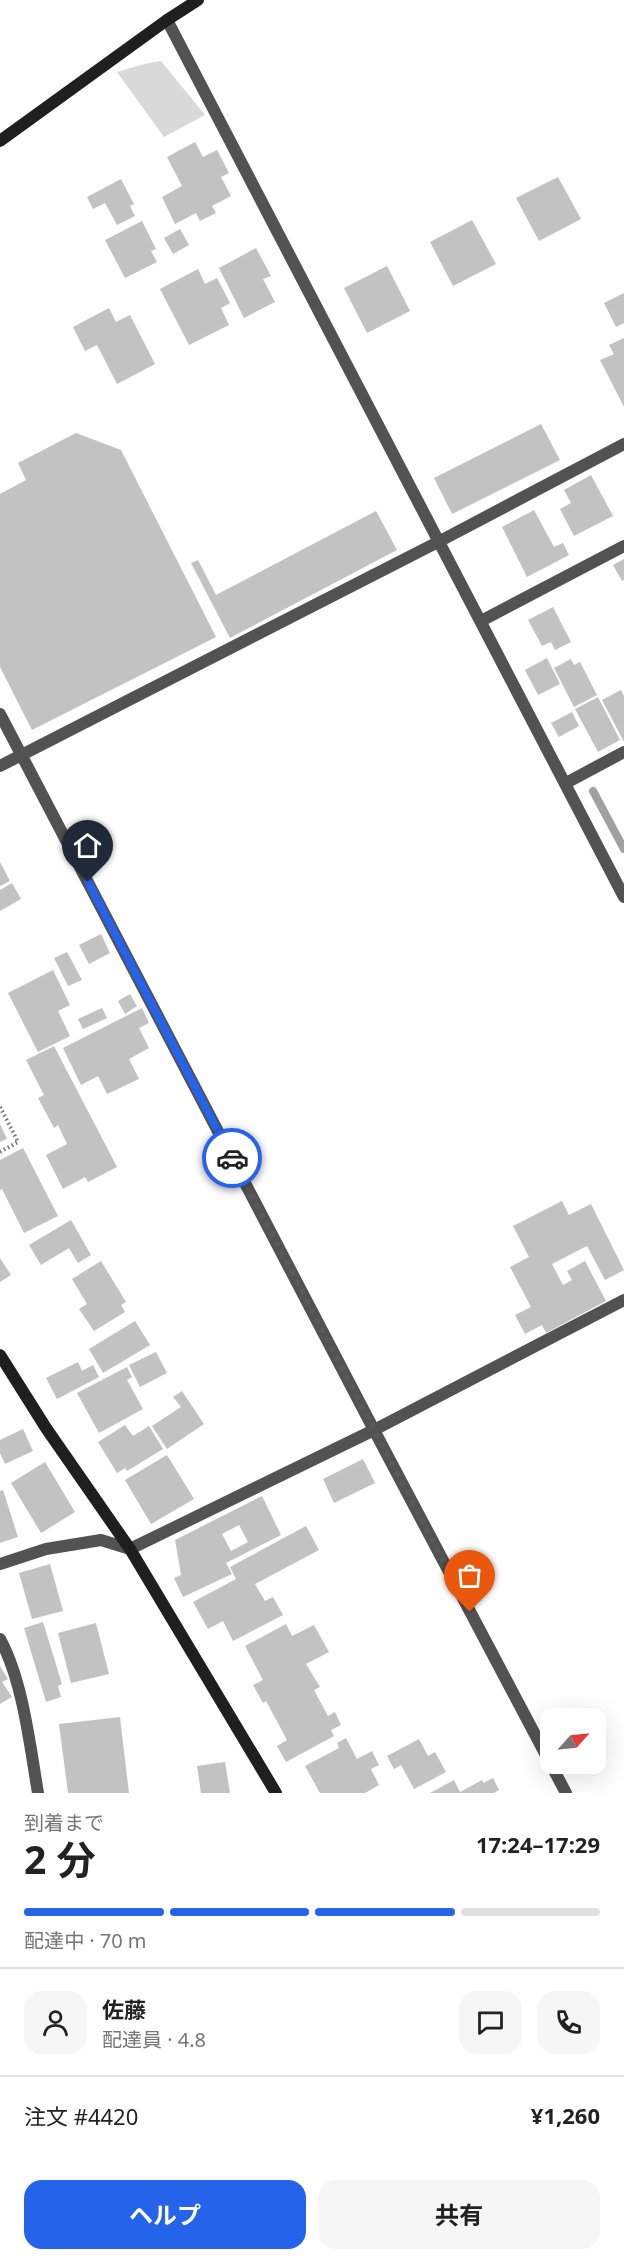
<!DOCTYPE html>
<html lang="ja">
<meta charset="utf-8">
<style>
body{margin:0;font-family:"Noto Sans","Noto Sans JP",sans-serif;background:#f6f6f6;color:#222;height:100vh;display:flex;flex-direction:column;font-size:22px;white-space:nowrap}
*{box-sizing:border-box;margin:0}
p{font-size:20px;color:#767676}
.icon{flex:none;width:33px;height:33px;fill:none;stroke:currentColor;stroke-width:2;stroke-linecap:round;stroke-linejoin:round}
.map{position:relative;height:1793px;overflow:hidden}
.side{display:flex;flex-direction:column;background:#fff;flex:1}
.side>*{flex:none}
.needle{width:39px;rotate:63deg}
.buttons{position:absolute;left:540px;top:1708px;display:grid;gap:12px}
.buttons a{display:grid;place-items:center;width:66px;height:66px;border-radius:12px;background:#fff;box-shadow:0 6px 24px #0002;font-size:30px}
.pin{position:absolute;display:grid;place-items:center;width:51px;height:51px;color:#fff;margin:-62px -26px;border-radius:50% 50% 50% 0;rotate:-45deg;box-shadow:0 0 6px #0007}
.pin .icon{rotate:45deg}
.courier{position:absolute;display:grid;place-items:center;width:60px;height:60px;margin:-30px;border:4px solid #2563eb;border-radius:50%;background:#fff;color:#222;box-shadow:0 2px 8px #0007}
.head em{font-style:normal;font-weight:700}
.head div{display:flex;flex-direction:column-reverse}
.head{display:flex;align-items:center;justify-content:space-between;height:102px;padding:0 24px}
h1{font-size:39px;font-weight:700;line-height:45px}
.bar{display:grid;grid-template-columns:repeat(4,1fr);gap:9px 6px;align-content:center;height:72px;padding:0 24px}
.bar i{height:8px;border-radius:4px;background:#e0e0e0}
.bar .current{background:#2563eb}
.bar p{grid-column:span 4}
.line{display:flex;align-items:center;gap:15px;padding:0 24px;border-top:2px solid #e0e0e0}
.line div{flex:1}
.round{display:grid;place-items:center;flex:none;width:63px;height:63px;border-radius:18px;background:#f6f6f6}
.action{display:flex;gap:12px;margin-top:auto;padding:12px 24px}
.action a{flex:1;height:69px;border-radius:18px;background:#2563eb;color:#fff;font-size:24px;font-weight:700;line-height:69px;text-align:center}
.action a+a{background:#f6f6f6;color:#222}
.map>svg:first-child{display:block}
</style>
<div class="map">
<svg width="624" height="1793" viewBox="0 0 624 1793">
<rect width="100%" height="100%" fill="#fff"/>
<path fill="#d9d9d9" d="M161,61L205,115L164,137L117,72L148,63Z"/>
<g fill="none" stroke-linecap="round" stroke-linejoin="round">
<path stroke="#a0a0a0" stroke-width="8" d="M593,791L624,849"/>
</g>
<g fill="#c2c2c2" fill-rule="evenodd">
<path d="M195,142L203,157L217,150L229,173L221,177L231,196L212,206L216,213L200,221L196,213L175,224L162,197L182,186L167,157Z"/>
<path d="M558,177L581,219L539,241L516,198Z"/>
<path d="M121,179L134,204L130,206L135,216L117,225L105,203L93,209L87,197Z"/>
<path d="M472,220L496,264L453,286L430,242Z"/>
<path d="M142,221L156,249L151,251L157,262L125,278L105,240Z"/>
<path d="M180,229L189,245L173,254L164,238Z"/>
<path d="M256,248L271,276L263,279L275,302L244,318L219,268Z"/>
<path d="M387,266L410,311L367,333L344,288Z"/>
<path d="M198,269L205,284L217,278L230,303L221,308L229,325L189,345L160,289Z"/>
<path d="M624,293V323L616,327L604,303Z"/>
<path d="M109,308L116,322L130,315L155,364L117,384L97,345L85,351L73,327Z"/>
<path d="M624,338V407L600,360L614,354L609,345Z"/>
<path d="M541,424L560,460L452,514L434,478Z"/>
<path d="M76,433L121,450L216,637L32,730L0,667V494L26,480L18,463Z"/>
<path d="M591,475L613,516L574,536L560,509L571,503L564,490Z"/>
<path d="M534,510L554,547L563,543L569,555L527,577L502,527Z"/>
<path d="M376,511L397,550L230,638L191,563L198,560L216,595Z"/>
<path d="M624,559V580L622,581L613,565Z"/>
<path d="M553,607L571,642L555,650L551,642L542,646L528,620Z"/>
<path d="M547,658L560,684L538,695L525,670Z"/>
<path d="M571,659L574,665L580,662L597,695L574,707L554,668Z"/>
<path d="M621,690L624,696V742L602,700Z"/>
<path d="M598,697L620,740L598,752L575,709Z"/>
<path d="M572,712L579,726L559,737L551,723Z"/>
<path d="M0,862L10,881L0,886Z"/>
<path d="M12,883L21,899L0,911V890Z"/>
<path d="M101,934L110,953L89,964L79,945Z"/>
<path d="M67,952L82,980L68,986L54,958Z"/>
<path d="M53,970L70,1005L58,1011L70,1036L38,1052L8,993Z"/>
<path d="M130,994L137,1006L125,1014L118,1001Z"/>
<path d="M102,1008L107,1018L83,1029L78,1019Z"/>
<path d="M142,1008L149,1023L139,1028L149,1048L129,1059L139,1079L107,1094L98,1076L81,1085L63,1048Z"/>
<path d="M54,1046L117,1167L88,1182L85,1177L63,1189L46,1155L67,1144L58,1125L54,1128L38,1098L44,1095L26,1060Z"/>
<path d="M0,1124L7,1139L0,1142Z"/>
<path d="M23,1148L58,1216L24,1233L2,1189L0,1190V1160Z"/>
<path d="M562,1201L569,1215L591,1204L624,1270L605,1280L587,1246L552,1264L563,1285L572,1280L567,1271L585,1261L606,1301L546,1333L542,1325L525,1334L515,1315L531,1307L510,1267L529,1257L513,1226Z"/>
<path d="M71,1220L91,1255L78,1263L69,1248L41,1265L29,1245Z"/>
<path d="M0,1258L11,1275L0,1282Z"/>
<path d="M101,1261L126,1302L121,1305L125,1312L94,1331L79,1309L87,1304L72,1279Z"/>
<path d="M135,1321L150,1345L103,1373L89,1349Z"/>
<path d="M156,1352L167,1373L140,1387L129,1365Z"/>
<path d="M78,1362L82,1371L93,1365L99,1377L57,1399L46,1378Z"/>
<path d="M127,1367L132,1377L127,1380L143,1409L99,1433L77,1393Z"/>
<path d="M182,1391L204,1424L167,1449L152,1426L181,1407L173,1397Z"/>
<path d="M125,1425L133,1436L149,1426L163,1449L127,1471L125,1468L117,1473L98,1442Z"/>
<path d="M23,1429L33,1451L5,1464L0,1453V1440Z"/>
<path d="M167,1455L194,1499L151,1524L125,1480Z"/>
<path d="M363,1459L375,1483L334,1503L323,1479Z"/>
<path d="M45,1462L75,1512L41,1533L11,1483Z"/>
<path d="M3,1490L18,1537L0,1543V1491Z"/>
<path d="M262,1496L281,1535L226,1563L232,1574L183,1597L174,1578L181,1575L175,1540ZM239,1525L248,1542L231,1551L222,1534Z"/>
<path d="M306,1526L319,1550L255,1584L265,1601L273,1597L283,1615L233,1641L223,1621L208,1629L193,1602L236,1579L230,1567Z"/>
<path d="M50,1564L63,1611L32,1619L19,1573Z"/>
<path d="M43,1622L62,1684L58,1686L61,1697L46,1702L24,1628Z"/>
<path d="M96,1623L109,1674L71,1683L58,1633Z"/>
<path d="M286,1624L292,1636L314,1625L329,1652L306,1664L320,1687L314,1690L328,1716L335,1712L341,1725L331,1730L334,1736L286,1762L277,1746L287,1740L266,1701L263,1703L253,1685L263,1680L245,1646Z"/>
<path d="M0,1666L8,1679L2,1682L12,1697L0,1704Z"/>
<path d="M120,1717L129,1793H68L59,1724Z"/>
<path d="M346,1738L357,1759L372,1751L379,1765L371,1769L379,1785L365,1793H320L305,1766L339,1748L337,1743Z"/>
<path d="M419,1739L428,1756L435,1752L446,1772L414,1789L401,1765L394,1769L387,1756Z"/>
<path d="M225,1762L230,1793H201L197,1766Z"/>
<path d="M493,1778L499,1790L494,1793H430L454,1780L460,1792L482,1780L483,1783Z"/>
</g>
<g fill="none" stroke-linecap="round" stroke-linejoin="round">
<path stroke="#747474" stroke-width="4" stroke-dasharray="1.5 3" stroke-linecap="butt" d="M0,1107L18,1142L0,1152"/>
<path stroke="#525252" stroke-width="12" d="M0,1639C23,1681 30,1746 38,1793"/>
<g stroke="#525252" stroke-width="12">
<path d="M167,20L624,897"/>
<path d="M481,621L624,546"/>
<path d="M0,714L374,1430L566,1793"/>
<path d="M0,766L440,541L624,444"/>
<path d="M566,783L624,752"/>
<path d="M0,1564L46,1549L101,1540L130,1549L374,1430L624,1300"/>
</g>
<g stroke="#1f1f1f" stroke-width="12">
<path d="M0,141L167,20L198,0"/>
<path d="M0,1355L46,1428L130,1549L276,1793"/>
</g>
</g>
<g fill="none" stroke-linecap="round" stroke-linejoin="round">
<path stroke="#595959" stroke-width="6" stroke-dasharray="0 10.8" d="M232,1158L470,1612"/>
<path stroke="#2563eb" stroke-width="8" d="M88,882L232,1158"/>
</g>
</svg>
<div class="buttons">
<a><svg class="needle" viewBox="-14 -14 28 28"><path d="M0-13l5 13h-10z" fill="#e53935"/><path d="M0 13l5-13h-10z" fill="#767676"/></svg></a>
</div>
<div class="pin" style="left:470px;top:1612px;background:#ea580c"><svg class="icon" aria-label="bag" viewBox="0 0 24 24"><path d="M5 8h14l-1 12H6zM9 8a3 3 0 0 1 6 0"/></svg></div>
<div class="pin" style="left:88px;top:882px;background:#1f2937"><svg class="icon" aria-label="home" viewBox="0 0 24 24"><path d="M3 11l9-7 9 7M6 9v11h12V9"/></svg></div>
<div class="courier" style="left:232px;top:1158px"><svg class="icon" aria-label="car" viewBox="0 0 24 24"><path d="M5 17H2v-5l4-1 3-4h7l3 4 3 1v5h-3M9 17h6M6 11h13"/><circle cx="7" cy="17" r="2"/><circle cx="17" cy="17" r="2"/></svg></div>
</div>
<section class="side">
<div class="head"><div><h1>2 分</h1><p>到着まで</p></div><em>17:24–17:29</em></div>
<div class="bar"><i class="current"></i><i class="current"></i><i class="current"></i><i></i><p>配達中 · 70 m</p></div>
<div class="line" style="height:108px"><a class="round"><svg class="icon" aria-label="person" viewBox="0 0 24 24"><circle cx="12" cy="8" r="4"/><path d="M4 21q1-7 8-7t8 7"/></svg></a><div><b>佐藤</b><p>配達員 · 4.8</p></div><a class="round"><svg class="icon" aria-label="chat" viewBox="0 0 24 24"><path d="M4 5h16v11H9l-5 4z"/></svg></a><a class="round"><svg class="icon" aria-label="phone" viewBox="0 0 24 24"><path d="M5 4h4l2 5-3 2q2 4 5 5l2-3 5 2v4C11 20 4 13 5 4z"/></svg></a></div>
<div class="line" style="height:78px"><div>注文 #4420</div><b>¥1,260</b></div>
<div class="action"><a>ヘルプ</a><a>共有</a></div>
</section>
